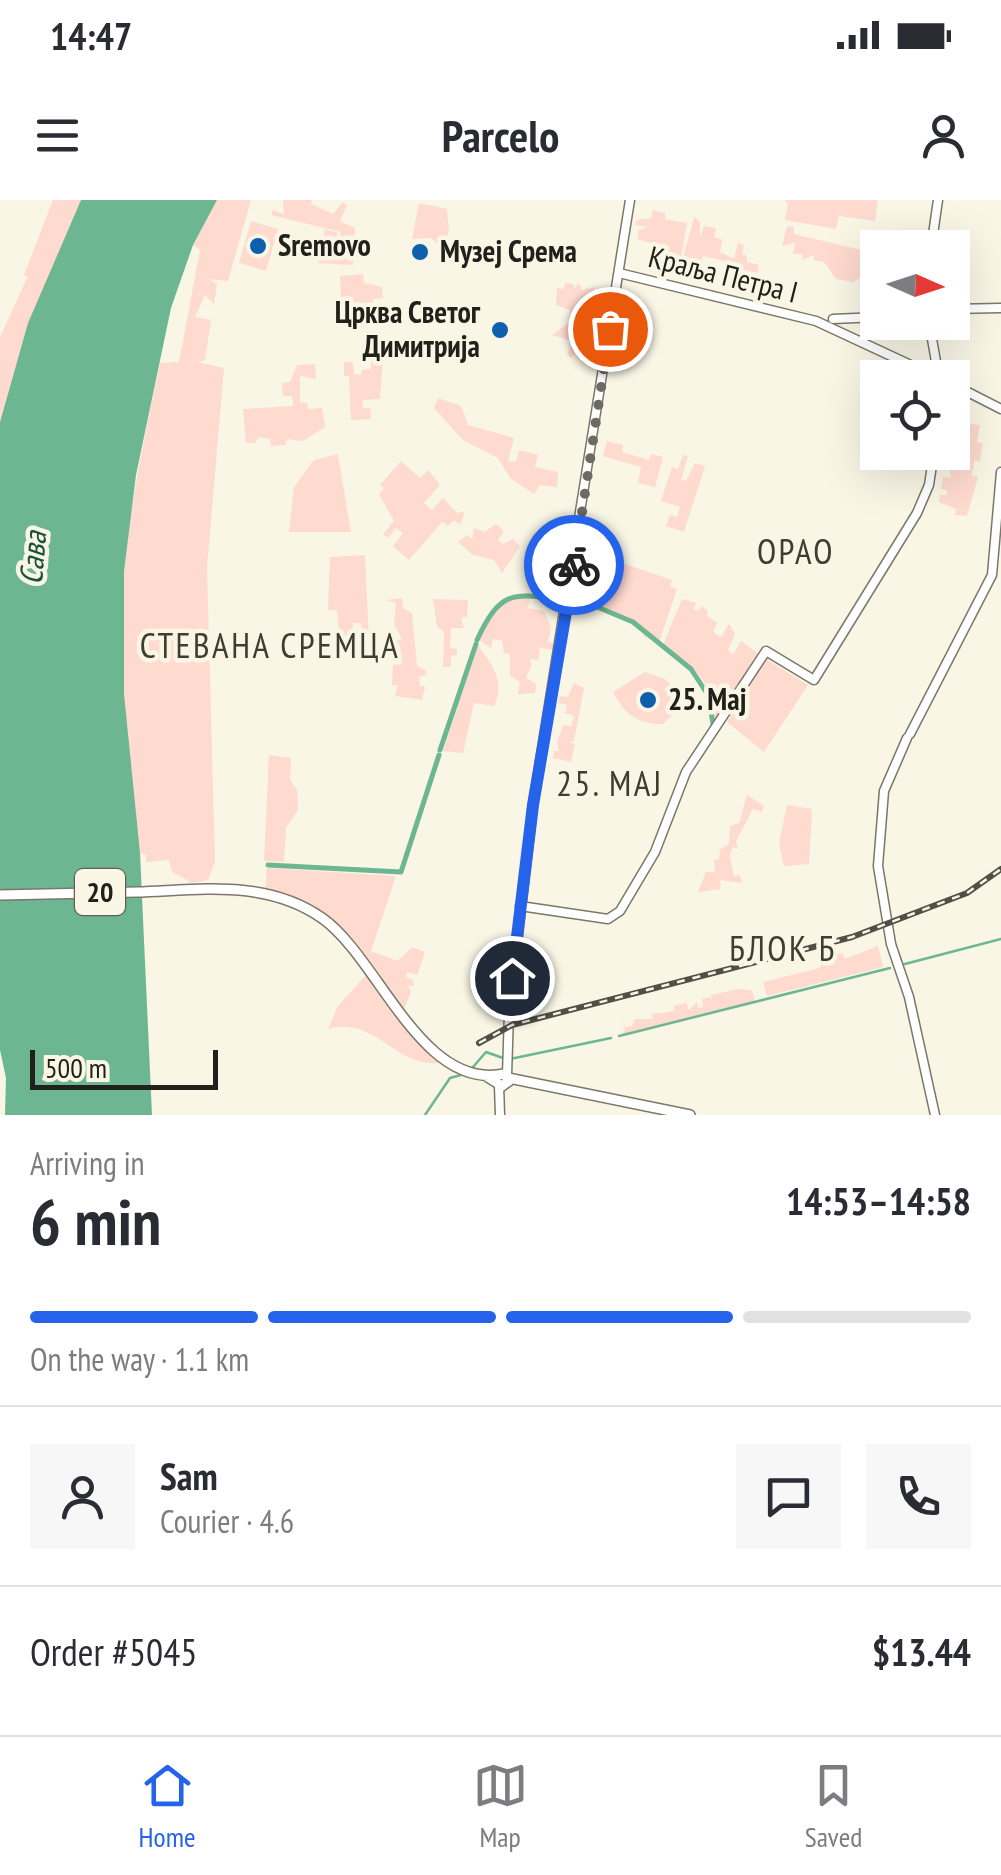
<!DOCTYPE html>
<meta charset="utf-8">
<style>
body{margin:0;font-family:"PT Sans Narrow",sans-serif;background:#f7f7f7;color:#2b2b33;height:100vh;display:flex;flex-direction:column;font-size:38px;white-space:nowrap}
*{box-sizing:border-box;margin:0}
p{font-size:32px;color:#7c7c81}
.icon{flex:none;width:55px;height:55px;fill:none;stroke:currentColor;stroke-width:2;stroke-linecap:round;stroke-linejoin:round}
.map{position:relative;height:915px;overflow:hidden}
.panel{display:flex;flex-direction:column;background:#fff;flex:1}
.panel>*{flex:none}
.needle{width:65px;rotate:93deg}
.buttons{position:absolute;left:860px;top:30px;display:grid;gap:20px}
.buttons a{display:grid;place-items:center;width:110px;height:110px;border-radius:0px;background:#fff;box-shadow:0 10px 40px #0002;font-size:50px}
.scale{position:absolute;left:30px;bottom:25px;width:188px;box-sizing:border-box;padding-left:10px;border:5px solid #21201a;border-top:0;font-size:28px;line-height:35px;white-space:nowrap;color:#21201a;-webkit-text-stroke:8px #f9f6e6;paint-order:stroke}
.pin{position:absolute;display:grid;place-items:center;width:85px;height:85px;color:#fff;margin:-42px;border:5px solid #fff;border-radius:50%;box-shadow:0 2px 10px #0007}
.courier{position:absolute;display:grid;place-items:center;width:100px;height:100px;margin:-50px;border:8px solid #2563eb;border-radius:50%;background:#fff;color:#222;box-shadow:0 2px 12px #0007}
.overview em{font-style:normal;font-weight:800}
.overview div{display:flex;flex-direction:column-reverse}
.overview{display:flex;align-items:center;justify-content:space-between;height:170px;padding:0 30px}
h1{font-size:65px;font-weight:800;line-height:75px}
.bar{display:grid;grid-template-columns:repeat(4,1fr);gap:15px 10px;align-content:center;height:120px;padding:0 30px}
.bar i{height:12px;border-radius:8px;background:#e1e1e2}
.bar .selected{background:#2563eb}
.bar p{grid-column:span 4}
.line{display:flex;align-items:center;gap:25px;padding:0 30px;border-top:2px solid #e1e1e2}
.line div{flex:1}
.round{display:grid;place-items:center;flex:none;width:105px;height:105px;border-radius:0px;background:#f7f7f7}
.status{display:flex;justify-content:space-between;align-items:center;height:70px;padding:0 50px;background:#fff;direction:ltr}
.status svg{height:28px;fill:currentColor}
header{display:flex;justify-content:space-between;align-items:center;height:130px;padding:0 30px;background:#fff;font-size:45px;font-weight:800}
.menu{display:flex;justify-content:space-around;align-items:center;height:140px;border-top:2px solid #e1e1e2;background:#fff;font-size:28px;color:#7c7c81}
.menu a{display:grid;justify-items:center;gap:5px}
.menu .selected{color:#2563eb}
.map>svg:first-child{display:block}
</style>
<div class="status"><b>14:47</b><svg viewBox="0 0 49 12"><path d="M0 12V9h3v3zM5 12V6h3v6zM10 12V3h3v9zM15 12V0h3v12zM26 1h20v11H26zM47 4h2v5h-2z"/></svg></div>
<header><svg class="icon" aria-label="menu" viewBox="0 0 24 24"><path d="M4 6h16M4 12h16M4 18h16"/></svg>Parcelo<svg class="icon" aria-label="person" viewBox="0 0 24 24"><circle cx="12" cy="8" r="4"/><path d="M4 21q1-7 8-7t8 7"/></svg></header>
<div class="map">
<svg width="1001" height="915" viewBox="0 0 1001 915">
<rect width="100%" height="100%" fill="#f9f6e6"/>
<g fill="#fedacf">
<path d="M53,0H81L28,123L0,222V137L28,76L24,75Z"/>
<path d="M217,0H251L228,81L209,79L217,84L214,104L205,95L195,117L211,120L205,160L198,162L224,168L207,367L215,661L208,680L192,683L172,672L169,660L146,662V655L140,653C128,559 116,462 124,368C131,298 146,231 160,163L179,162L200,50L193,45Z"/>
<path d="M283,0H312L311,4L333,14L342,3L347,5L340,21L355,28L353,65L318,63L325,29L338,33L327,57L331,59L341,32L271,15L273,10L284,14Z"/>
<path d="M878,0L875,21L839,16L836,29L785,20L788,4L785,0Z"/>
<path d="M419,3L447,9L449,32L441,48L431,38L412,39Z"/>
<path d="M653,10L665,13V19L687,23L681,59L675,58L672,69L666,68L668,56L659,54L661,46L637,39L639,30L647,27L635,25L636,20L651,18Z"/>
<path d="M694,17L700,22V37L704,26L716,28L714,37L722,40L720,52L734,59L738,43L744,45L742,54L747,56V62L759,65L757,73L743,70L740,83L734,82L738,64L703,56L699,70L686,71L683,58Z"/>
<path d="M251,21L278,29L266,71L239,63Z"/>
<path d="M787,26L794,27V34L870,52L873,69L862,67L860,78L853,82L836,79L824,62L814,60V55L802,60L803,54H793L795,43L782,46Z"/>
<path d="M363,74L364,83L382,87L383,98L373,99L374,119L342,121L340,76Z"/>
<path d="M565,83L574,84V89L579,83L582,90L595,87L588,125L569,124L589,132L588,159L579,149L571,158L567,154L573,141L552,135L569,123L570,110L556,105L557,88L564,89Z"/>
<path d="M383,157L380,199L362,200L363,208H370L371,219L351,220L349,176H344V162H353L354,174L361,175L362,170L371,169V158Z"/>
<path d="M315,164L316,179L300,176V202L307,203L308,209L322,208L325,227L303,241L287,239L285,245L271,246L270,239L258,237L256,243H246L243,209L293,206L292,196H283L282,183L290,182L297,165Z"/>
<path d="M438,198L461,206L468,225L514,238L508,261L516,262L519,250L538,255L535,267L558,272L557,287L540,285L534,294L510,278L498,258L463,240L434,208Z"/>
<path d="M953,209L966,215L964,230H969L970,224L980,225L977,242L983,243L980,261H974L972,276L978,277L967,316L955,315L956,309L939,302L940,295H947V290L941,289L943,277L951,278L949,266H954L955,258L945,257L952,252Z"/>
<path d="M607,241L623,245L622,252L649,260L651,254L663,257L655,287L638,283L641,267L603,256Z"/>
<path d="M338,254L351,332H289L294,287L314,260Z"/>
<path d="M683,255L688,256L681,280L686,281L695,263L705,266L684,332L666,326L670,315L677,317L680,307L661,301L672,267L678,269Z"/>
<path d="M401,261L420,278L428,270L440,285L424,303L432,310L443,298L457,313L465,311L460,325L454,320L448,326L442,322L409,360L393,346L403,333L396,328L388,338L383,334L394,321L379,294L384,288L380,285Z"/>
<path d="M496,324L504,331L498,340L503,344L513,339L520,346L502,373L494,360L473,355L458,342L467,335L472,339L474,328L484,332Z"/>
<path d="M365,355L369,442H362L361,423H353L351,455L339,450L341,443L334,440V432L339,431L337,410H328L330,357Z"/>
<path d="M622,363L672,380L670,387L677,389L659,442L643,436L645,428L587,402L590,391L598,393L604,375L609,376L612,368L619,370Z"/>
<path d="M519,394L530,396L528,408L544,411L551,427L548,442L558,444L557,450L531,447L540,449L538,460L529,459L532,464L526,478L536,484L535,493L518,494L520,482L510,476V454L504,453L502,440L493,439L491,448L479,440C489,420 498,403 519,394Z"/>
<path d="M402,398L403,408L412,413L417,466L426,470V475L419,477L420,486H425L422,500L395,496L398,485H392L393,465L402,464L400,445L394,441L402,439L394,424L396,403L386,400Z"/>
<path d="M433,399L468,400L467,417L461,418L464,428H451L450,448L457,449V455L451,456V467H443L444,432L437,426Z"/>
<path d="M682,399L696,403L693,409L698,411L702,406L708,411L707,416L717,423L713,432L721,437L729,424L735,434L728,450L733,455L741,441L760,455L715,527C714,483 698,469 663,445Z"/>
<path d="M478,445C492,465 506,482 494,506L474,503L463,553L443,551Z"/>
<path d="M766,459L808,485L764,552L727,522Z"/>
<path d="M645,472L665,479L686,501L663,524C637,524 624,514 613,492Z"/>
<path d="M574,483L584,488L574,541L570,542L575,544L571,562L553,558L554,551H559L557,543L563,525L571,526L574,516L565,513L567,505L558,503L560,496L568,497Z"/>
<path d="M269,555L291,558L290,579L297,590L298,610L286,628L284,662L264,661Z"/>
<path d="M747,595L764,606L762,612L753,609L736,641L738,649L733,647L730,655L734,676L740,675L742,683L720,680L721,689L698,692L706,672H715L714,659L719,660L720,649L729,644L730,626L739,623Z"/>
<path d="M787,605L812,609L809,664L784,666L779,643Z"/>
<path d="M267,668L396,676L371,751L398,761L412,747L425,752L417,775L407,772L406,777L414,780L413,786L408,785L411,792L403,812L367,759L332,721L265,690Z"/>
<path d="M878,746L883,767L767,796L763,782L820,768L823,760L825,766L834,764L833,755L842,753L845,759Z"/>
<path d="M367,774L419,844L444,862C397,872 377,815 328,829L338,806Z"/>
<path d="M738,789L752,790L755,801L620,835L625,830L622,819L625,827L632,826L635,819H653L652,814L674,811V806L686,803L689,810L697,802L698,808L703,807L702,799L710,797L712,803L711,795Z"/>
</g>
<path fill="#6db692" d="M81,0H217L193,45L171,108L136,275L124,371V494L140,653L152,915H5L6,878L0,850V222L28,123Z"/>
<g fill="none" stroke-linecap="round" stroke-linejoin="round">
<g stroke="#6db692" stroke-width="2.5">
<path d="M901,765L1001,739"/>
<path d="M619,836L890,768"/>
<path d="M510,859L611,838"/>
<path d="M473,867L486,852L503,858"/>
<path d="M425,915L450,878L468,873"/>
</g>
<g stroke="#6db692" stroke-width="5">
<path d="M583,401L633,422L691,469L708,495L714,529"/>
<path d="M477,440C501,389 513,393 563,400"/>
<path d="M440,550L476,444"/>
<path d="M268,665L401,672L439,555"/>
</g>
<defs>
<g id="secondary">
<path d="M931,48L938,0"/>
<path d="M619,73L816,121L932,175"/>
<path d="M952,109L1001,108"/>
<path d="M833,119L878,117"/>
<path d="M929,122L938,173"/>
<path d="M952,184L1001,209"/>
<path d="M910,534L992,375L1001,272"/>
<path d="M907,538L884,591L878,666L891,744L909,797L935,915"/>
<path d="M520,706L608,719L620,711L655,652L686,572L766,451L814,480L917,313L929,285L934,252"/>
<path d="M507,875L509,813L533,605L630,0"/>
<path d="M499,885L500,915"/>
</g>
<g id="primary">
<path d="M0,695C46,694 91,693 137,692C201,690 266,679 322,718C379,758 421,891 504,874L509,881L502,886L486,876"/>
<path d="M508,878L690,915"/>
</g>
</defs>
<use href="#secondary" stroke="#7a7869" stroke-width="11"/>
<use href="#primary" stroke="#7a7869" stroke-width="12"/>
<use href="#secondary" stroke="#fff" stroke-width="8"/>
<use href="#primary" stroke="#fff" stroke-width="9"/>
<defs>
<path id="rail" d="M479,843L512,825L852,737L967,693L1001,669"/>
</defs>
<use href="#rail" stroke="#515047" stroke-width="6"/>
<use href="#rail" stroke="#f9f6e6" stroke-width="2.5" stroke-dasharray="8" stroke-linecap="butt"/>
</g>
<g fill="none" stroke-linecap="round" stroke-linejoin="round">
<path stroke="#6d6b61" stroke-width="10" stroke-dasharray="0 18" d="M574,365L610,129"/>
<path stroke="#2563eb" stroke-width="12" d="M512,778L533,605L574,365"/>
</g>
<g fill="#105fad" stroke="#f9f6e6" stroke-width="4">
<circle cx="258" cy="46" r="10"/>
<circle cx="420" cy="52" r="10"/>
<circle cx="500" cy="130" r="10"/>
<circle cx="648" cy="500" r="10"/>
</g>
<g text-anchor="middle" stroke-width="9" stroke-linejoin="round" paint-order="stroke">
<rect fill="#f9f6e6" stroke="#626057" stroke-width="2.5" x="75" y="669" width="50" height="46" rx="8"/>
<g font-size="28" font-weight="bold" fill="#21201a">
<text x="100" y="702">20</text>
</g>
<g font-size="30" font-weight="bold" fill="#21201a" stroke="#f9f6e6" text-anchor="start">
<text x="278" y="56">Sremovo</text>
<text x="440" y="62">Музеј Срема</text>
<text x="480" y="123" text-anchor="end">Црква Светог<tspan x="480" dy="34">Димитрија</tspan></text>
<text x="668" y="510">25. Maj</text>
</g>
<g font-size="30" fill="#21201a" stroke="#f9f6e6">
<text transform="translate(723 75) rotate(14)" y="10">Краља Петра I</text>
</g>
<g font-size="32" font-style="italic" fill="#195139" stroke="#f9f6e6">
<text transform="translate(33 358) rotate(-85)" y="11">Сава</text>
</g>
<g font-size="35" letter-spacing="2.5" fill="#3f3d30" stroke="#f9f6e6">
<text x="796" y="364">ОРАО</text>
<text x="270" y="458">СТЕВАНА СРЕМЦА</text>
<text x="610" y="596">25. МАЈ</text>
<text x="783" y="761">БЛОК Б</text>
</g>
</g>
</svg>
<div class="buttons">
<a><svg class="needle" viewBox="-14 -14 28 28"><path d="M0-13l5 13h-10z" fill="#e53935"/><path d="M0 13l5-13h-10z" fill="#7c7c81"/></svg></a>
<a><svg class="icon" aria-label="locate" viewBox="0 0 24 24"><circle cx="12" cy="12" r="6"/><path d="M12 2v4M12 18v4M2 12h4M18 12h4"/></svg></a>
</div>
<div class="scale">500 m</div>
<div class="pin" style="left:610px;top:129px;background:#ea580c"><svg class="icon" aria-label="bag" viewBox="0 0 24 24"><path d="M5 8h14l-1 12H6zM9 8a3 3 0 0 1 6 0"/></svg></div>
<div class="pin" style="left:512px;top:778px;background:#1f2937"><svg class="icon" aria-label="home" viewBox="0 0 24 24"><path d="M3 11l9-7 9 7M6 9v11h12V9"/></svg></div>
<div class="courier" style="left:574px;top:365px"><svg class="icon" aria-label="bike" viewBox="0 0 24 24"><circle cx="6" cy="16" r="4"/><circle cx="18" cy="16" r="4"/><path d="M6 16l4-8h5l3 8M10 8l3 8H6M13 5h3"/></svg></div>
</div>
<section class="panel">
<div class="overview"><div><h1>6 min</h1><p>Arriving in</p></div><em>14:53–14:58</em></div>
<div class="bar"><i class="selected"></i><i class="selected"></i><i class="selected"></i><i></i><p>On the way · 1.1 km</p></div>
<div class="line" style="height:180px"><a class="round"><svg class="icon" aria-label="person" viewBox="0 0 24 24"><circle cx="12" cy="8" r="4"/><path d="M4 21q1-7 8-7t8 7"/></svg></a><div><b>Sam</b><p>Courier · 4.6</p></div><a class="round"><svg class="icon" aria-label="chat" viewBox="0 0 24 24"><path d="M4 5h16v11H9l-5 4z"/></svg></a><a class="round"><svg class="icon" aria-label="phone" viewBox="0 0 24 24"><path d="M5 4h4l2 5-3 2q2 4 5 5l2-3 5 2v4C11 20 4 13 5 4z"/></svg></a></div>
<div class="line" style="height:130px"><div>Order #5045</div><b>$13.44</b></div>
</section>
<nav class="menu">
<a class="selected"><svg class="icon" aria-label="home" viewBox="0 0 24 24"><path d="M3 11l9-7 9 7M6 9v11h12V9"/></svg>Home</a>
<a><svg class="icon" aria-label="map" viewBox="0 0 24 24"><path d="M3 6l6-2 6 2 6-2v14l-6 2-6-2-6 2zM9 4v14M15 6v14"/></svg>Map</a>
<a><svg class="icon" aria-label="saved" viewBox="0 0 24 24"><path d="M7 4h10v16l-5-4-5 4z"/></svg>Saved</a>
</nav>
